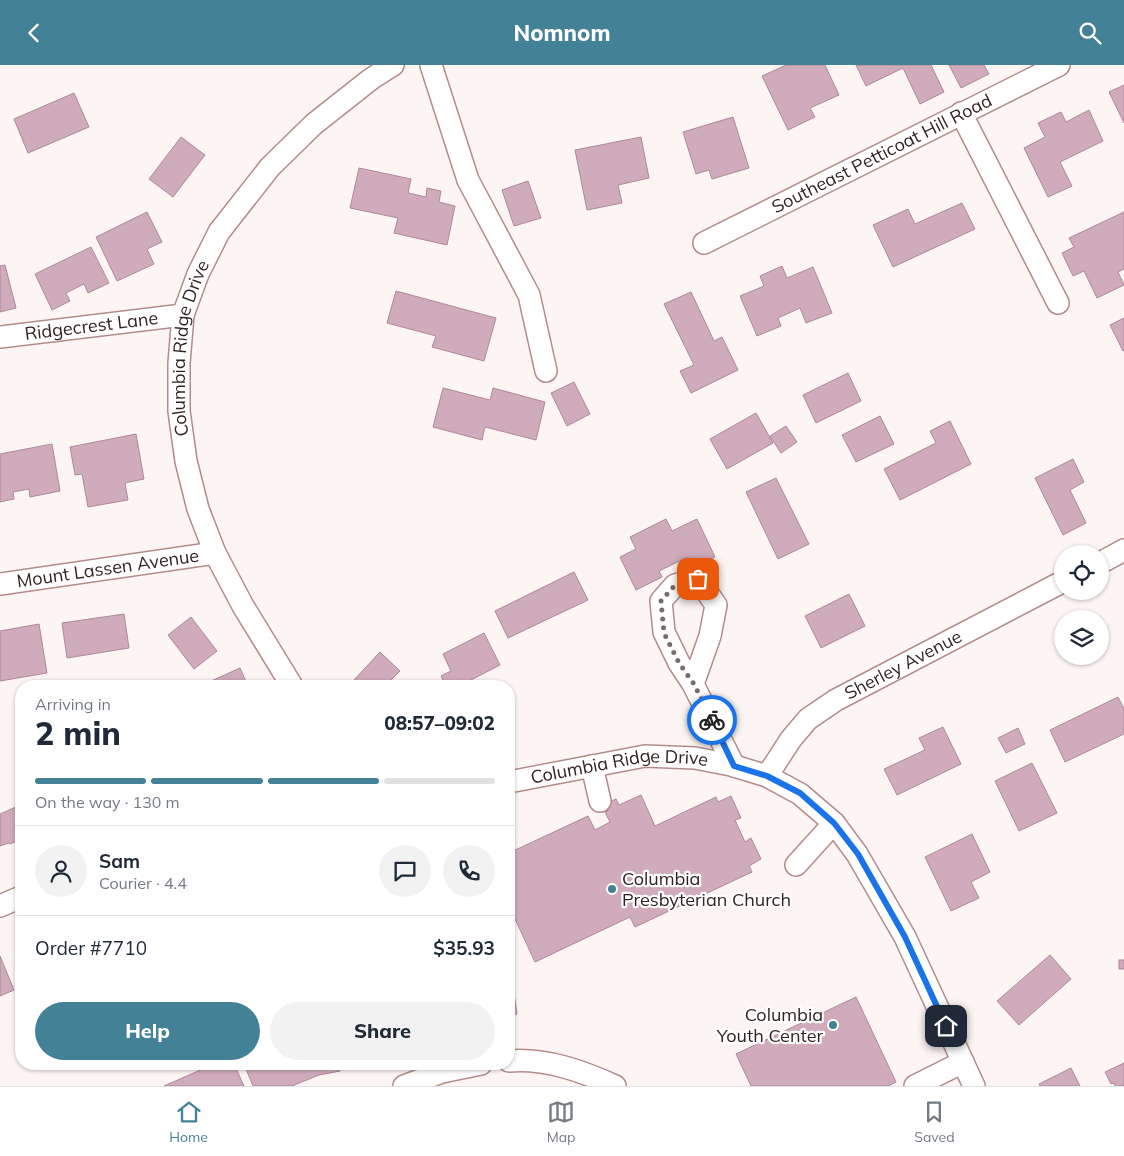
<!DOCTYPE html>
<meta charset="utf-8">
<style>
body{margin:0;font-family:Mulish,sans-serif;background:#f2f2f3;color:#1f2937;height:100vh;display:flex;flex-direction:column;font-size:19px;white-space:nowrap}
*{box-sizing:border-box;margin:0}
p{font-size:16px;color:#747a83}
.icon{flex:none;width:28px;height:28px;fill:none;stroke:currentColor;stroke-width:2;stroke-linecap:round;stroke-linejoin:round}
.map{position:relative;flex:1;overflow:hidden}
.side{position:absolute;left:15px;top:615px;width:500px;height:390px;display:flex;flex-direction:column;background:#fff;border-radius:20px;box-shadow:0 1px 4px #0004}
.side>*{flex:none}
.controls{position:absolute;left:1054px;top:480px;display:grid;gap:10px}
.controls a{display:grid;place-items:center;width:55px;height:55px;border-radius:50%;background:#fff;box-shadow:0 1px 4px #0004;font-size:25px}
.pin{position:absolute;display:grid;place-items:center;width:42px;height:42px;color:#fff;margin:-21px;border-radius:10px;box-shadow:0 2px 8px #0006}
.courier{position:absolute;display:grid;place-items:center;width:50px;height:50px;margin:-25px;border:4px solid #1a73e8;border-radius:50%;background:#fff;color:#222;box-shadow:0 1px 6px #0007}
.overview em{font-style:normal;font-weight:800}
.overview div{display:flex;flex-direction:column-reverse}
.overview{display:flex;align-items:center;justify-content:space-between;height:85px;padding:0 20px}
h1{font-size:32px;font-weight:800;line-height:38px}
.bar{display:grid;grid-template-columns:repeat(4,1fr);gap:8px 5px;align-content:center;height:60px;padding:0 20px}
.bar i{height:6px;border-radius:4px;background:#e0e1e3}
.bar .active{background:#438197}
.bar p{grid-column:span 4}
.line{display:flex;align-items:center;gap:12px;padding:0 20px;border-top:1px solid #e0e1e3}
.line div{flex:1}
.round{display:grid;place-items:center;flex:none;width:52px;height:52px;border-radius:26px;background:#f2f2f3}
.cta{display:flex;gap:10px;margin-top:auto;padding:10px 20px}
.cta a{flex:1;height:58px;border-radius:30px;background:#438197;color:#fff;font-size:20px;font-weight:800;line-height:58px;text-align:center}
.cta a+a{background:#f2f2f3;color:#1f2937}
header{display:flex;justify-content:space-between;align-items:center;height:65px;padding:0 20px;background:#438197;color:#fff;font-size:22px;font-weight:800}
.dock{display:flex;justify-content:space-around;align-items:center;height:70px;border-top:1px solid #e0e1e3;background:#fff;font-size:14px;color:#747a83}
.dock a{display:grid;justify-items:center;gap:2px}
.dock .active{color:#438197}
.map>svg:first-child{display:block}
</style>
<header><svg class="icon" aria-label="back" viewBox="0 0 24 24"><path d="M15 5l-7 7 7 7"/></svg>Nomnom<svg class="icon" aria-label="search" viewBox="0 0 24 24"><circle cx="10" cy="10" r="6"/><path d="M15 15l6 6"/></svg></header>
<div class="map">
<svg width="1124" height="1021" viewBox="0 0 1124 1021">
<rect width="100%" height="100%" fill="#fdf4f4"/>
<g fill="#d0abbb" stroke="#ac8998">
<path d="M786,0H825L839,30L810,43L815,52L788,65L762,11Z"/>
<path d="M856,0H931L944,27L920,39L903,3L866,21Z"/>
<path d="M949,0H984L989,9L961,23Z"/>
<path d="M1124,20V58L1109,27Z"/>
<path d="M74,28L89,62L28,88L14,54Z"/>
<path d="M1089,45L1103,76L1060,97L1072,121L1048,132L1024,83L1045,72L1038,58L1061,47L1066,57Z"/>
<path d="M733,52L749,103L712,114L709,105L696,109L683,67Z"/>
<path d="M181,72L205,90L173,132L149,114Z"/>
<path d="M641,72L649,113L618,120L622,138L587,145L575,85Z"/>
<path d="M359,103L411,114L408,128L426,132L427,123L441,126L439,137L455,141L447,180L394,168L398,153L350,143Z"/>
<path d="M528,116L541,153L514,161L502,125Z"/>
<path d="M962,138L975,164L893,202L873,160L908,144L915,159Z"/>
<path d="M147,147L162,177L147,184L154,199L117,216L96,172Z"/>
<path d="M1124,147V204L1118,207L1124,220L1097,233L1084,206L1073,211L1062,188L1074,182L1069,173Z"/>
<path d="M91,182L109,218L88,228L84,219L66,228L70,236L52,245L35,209Z"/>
<path d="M5,200L16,243L0,247V201Z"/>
<path d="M782,201L787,213L813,202L832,248L806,258L800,243L778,253L781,261L757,271L740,231L764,221L760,211Z"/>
<path d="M396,226L496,253L484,296L432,282L436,271L387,258Z"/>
<path d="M691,227L714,276L722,272L738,305L691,328L680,306L694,300L664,239Z"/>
<path d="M1124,253V285L1123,286L1110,260Z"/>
<path d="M848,308L861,336L816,358L803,330Z"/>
<path d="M574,317L590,349L567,361L551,328Z"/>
<path d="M443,323L490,335L493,323L545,337L536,375L485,362L482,375L433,362Z"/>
<path d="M756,348L773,378L727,404L710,374Z"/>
<path d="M880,351L894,379L856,397L842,370Z"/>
<path d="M950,356L971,399L900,435L884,404L936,378L930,366Z"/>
<path d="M786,361L797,377L781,388L770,371Z"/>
<path d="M136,369L144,414L125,418L128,435L88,442L82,409L75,410L70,382Z"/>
<path d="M52,379L60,426L30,432L29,424L13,427L14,434L0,437V389Z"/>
<path d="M1073,394L1084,417L1070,425L1086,458L1063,470L1035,413Z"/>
<path d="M776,413L809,479L778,494L746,427Z"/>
<path d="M666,454L672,466L697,454L715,492L693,503L688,492L659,506L662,512L636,525L620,492L636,484L630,472Z"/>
<path d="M574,507L588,535L508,573L495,546Z"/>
<path d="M849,529L865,561L821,583L805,551Z"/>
<path d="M124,549L129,583L67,593L62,558Z"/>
<path d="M191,552L217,586L194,604L168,570Z"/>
<path d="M39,559L47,608L0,616V566Z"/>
<path d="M484,568L500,600L467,617L469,621H446L441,611L451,606L443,589Z"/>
<path d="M380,587L400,606L391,615L398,621H356L352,617Z"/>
<path d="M240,603L248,621H210L209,617Z"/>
<path d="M1118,632L1124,644V669L1065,697L1050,665Z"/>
<path d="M943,662L961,699L897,730L884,704L925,685L919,673Z"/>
<path d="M1018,663L1025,679L1006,688L998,673Z"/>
<path d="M1032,698L1057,748L1019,766L995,716Z"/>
<path d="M641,730L655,761L716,732L718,737L731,731L741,753L735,755L745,777L751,773L761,794L749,801L752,807L635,862L630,852L535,897L509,841V788L588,751L595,765L610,757L605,747L608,746L605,739L616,734L619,740Z"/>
<path d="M16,742L21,753V774L10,779L9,778L0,781V749Z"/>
<path d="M972,769L990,807L971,817L979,833L951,846L925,792Z"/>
<path d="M1050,890L1071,914L1019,960L997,936Z"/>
<path d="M0,891L14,925L0,931Z"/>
<rect x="1119" y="895" width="5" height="9"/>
<path d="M509,922H513L517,949L509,951Z"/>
<path d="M856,932L896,1017L888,1021H751L736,989Z"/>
<path d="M1124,998V1021H1115L1114,1018L1111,1019L1105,1007Z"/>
<path d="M214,999H234L244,1021H164Z"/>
<path d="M244,999H338L340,1006L319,1010L292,1021H253Z"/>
<path d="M1071,1003L1080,1021H1040L1039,1019Z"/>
</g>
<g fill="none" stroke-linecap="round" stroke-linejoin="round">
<defs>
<g id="minor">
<path d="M431,0L468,115L529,230L546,306"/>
<path d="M961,48L1058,238"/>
<path id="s1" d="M704,178L1059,0"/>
<path id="s2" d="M0,272L183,250"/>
<path d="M1100,498L1124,485"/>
<path id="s3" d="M0,519L215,488"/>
<path d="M693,619L710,571L716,540L698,514L675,520L661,536L664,567L679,598L693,619L734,701"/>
<path id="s4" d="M292,621L243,541L215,488L198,444L186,396L179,346V298L183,250L198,209L219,167L270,102L314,59L371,14L393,0"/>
<path d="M592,701L600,736"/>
<path id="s5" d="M767,711L791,674L808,654L836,635L1062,517"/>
<path id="s6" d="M509,717L645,691L695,693L731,700L767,711L800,729L834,758L857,789L905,872L974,1021"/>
<path d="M796,800L834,758"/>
<path d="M0,841L21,832"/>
<path d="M509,996C546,993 582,1006 615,1021"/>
<path d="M404,1021L442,1007L481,999"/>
<path d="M915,1021L963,997"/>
</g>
</defs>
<use href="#minor" stroke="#b38c8a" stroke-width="24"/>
<use href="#minor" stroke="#fff" stroke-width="21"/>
</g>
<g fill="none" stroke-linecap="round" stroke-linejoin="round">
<path stroke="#796c6c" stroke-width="5" stroke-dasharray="0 9" d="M698,514L675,520L661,536L664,568L679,598L694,619L712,655"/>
<path stroke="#1a73e8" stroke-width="6" d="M712,655L734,701L767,711L800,728L834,758L858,789L905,872L946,961"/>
</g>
<g fill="#438197" stroke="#fff" stroke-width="2">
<circle cx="612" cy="824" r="5"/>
<circle cx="833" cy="960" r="5"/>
</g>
<g text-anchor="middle" stroke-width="4.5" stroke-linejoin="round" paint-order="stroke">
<g font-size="18" fill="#322222" stroke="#fff">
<text dy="6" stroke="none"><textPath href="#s1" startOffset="199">Southeast Petticoat Hill Road</textPath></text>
<text dy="6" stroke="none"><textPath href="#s2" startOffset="92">Ridgecrest Lane</textPath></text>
<text dy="6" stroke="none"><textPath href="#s4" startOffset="365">Columbia Ridge Drive</textPath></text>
<text dy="6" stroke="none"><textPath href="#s3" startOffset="109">Mount Lassen Avenue</textPath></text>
<text dy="6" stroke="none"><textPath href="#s5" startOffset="180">Sherley Avenue</textPath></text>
<text dy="6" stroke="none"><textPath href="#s6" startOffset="112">Columbia Ridge Drive</textPath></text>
</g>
<g font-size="18" fill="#322222" stroke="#fff" text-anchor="start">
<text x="622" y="820">Columbia<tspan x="622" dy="21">Presbyterian Church</tspan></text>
<text x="823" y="956" text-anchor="end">Columbia<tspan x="823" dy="21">Youth Center</tspan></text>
</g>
</g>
</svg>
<div class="controls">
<a><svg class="icon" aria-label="locate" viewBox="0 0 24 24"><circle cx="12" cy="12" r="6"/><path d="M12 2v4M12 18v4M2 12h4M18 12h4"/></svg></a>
<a><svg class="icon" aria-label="layers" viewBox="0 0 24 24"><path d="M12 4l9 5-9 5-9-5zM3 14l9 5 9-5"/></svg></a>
</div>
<div class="pin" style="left:698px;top:514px;background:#ea580c"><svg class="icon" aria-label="bag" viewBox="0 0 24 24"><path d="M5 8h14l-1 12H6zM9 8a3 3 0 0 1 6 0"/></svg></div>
<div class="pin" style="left:946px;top:961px;background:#1f2937"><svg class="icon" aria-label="home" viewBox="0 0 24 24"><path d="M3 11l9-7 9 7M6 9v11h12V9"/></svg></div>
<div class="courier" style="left:712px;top:655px"><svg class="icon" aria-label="bike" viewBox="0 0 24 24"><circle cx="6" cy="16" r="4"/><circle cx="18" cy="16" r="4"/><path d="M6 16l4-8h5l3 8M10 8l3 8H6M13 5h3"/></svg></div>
<section class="side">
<div class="overview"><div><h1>2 min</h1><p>Arriving in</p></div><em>08:57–09:02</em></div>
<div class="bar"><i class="active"></i><i class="active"></i><i class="active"></i><i></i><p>On the way · 130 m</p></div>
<div class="line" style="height:90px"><a class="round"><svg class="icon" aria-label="person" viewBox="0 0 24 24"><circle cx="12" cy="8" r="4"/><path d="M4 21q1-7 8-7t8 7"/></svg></a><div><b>Sam</b><p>Courier · 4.4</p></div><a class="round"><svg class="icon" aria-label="chat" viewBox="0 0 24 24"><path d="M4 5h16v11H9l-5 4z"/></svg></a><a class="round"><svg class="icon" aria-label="phone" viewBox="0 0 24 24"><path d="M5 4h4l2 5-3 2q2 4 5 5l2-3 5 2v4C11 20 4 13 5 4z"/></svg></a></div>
<div class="line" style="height:65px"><div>Order #7710</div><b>$35.93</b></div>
<div class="cta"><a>Help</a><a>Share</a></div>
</section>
</div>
<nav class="dock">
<a class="active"><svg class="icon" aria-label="home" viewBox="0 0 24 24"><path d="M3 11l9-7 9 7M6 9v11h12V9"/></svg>Home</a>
<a><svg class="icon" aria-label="map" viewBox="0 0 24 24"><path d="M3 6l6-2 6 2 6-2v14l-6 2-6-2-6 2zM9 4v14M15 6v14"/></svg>Map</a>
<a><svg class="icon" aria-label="saved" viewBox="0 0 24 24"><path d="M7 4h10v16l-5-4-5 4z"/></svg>Saved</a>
</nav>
